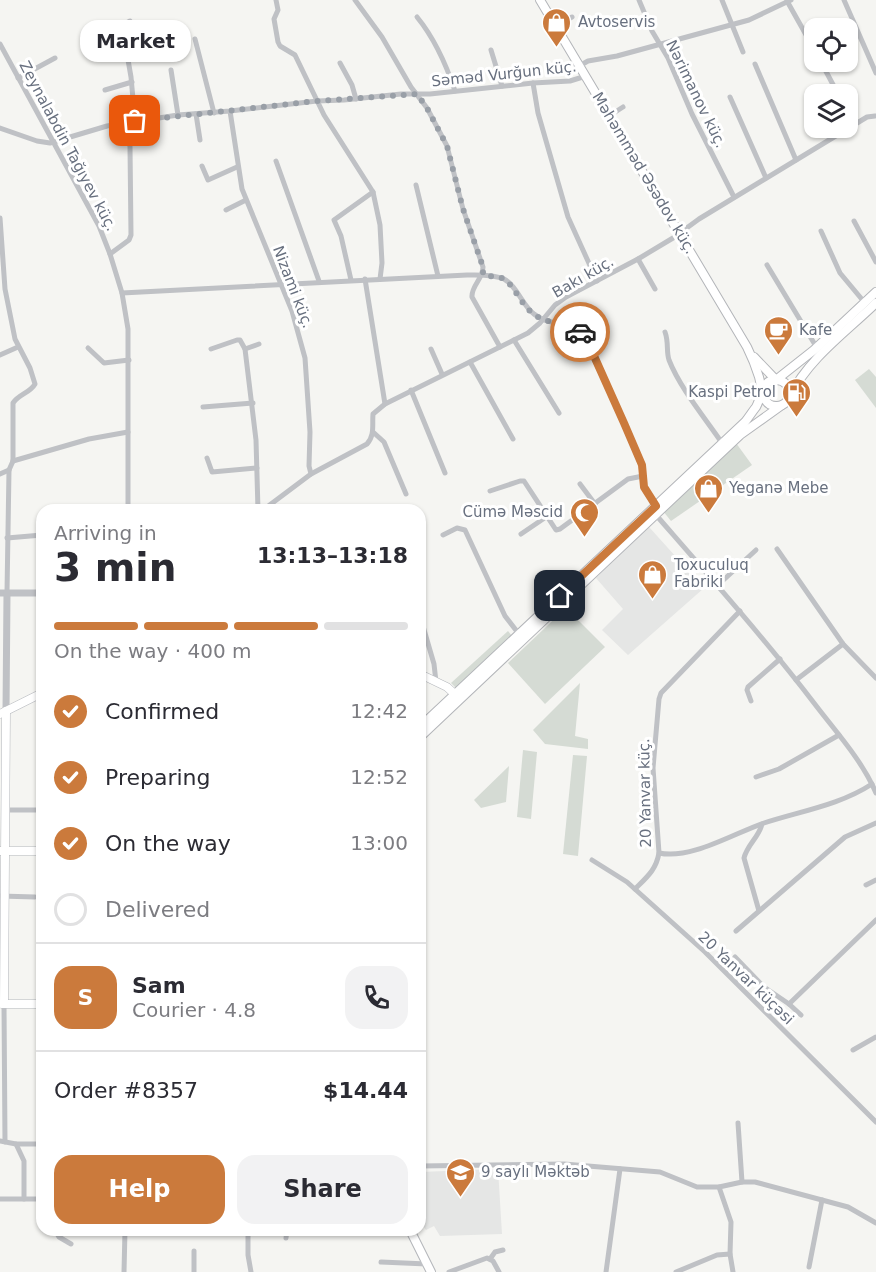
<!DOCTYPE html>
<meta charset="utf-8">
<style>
body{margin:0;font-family:"DejaVu Sans",sans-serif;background:#f2f2f3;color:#2b2b33;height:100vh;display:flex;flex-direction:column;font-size:22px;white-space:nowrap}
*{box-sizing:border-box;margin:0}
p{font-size:20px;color:#7c7c81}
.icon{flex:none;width:33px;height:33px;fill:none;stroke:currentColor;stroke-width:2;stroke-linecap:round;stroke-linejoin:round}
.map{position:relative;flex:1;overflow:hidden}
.drawer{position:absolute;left:36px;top:504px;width:390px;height:732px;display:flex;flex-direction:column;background:#fff;border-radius:18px;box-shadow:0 2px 4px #0004}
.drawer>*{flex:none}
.fabs{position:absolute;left:804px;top:18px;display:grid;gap:12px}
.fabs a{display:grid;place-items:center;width:54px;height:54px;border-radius:12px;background:#fff;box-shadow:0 2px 4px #0004;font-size:30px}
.pin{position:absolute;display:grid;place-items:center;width:51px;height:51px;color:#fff;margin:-26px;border-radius:12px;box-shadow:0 3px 9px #0006}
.courier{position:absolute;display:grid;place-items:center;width:60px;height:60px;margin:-30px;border:4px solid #cb7a3c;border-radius:50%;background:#fff;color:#222;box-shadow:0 2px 8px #0007}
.bubble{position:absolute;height:42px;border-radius:18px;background:#fff;box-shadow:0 2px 4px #0004;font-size:20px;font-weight:800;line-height:42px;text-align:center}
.overview em{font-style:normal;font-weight:800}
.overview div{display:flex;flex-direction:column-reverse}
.overview{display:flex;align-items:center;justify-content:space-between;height:102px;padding:0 18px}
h1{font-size:39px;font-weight:800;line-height:45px}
.bar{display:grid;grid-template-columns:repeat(4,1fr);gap:9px 6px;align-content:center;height:72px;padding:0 18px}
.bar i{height:8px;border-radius:4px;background:#e1e1e2}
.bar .active{background:#cb7a3c}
.bar p{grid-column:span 4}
.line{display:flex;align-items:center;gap:15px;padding:0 18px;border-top:2px solid #e1e1e2}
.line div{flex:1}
.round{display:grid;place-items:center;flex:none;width:63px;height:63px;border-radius:18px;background:#f2f2f3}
ol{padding:0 18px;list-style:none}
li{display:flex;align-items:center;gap:18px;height:66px}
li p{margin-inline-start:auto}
li .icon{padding:6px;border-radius:50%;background:#cb7a3c;color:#fff;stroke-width:4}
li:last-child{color:#7c7c81}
li i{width:33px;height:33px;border:3px solid #e1e1e2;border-radius:50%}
.cta{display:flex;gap:12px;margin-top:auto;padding:12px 18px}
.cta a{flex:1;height:69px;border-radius:18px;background:#cb7a3c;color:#fff;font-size:24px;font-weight:800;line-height:69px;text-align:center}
.cta a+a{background:#f2f2f3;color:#2b2b33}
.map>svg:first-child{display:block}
</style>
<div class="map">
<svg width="876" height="1272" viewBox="0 0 876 1272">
<rect width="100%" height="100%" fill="#f5f5f2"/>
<g fill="#e5e6e5">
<path d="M649,527L704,588L628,655L602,630L623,609L596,578Z"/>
<path d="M498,1169L502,1234L440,1236L434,1226L426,1230L420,1222V1172Z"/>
</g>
<g fill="#d5dbd4">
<path d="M869,369L876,377V408L855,380Z"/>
<path d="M736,443L752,465L671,521L663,511Z"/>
<path d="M566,608L605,647L545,704L508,663Z"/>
<path d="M508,631L512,636L456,688L451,683Z"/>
<path d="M580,683L575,736L588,739V749L545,744L533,730Z"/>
<path d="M523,750L537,752L531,819L517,817Z"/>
<path d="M573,755L587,756L578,856L563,854Z"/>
<path d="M509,766L506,802L481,808L474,800Z"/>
</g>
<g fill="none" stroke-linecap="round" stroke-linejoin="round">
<defs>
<g id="secondary">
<path d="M420,674L447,687L459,698"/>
<path d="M0,714L42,693"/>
<path d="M0,851H42"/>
<path d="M2,1004H42"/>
<path d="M4,1004L6,711"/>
</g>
<g id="primary">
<path d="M754,357L776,380L814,350L876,292"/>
<path d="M790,396C809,358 846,332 876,303"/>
<path d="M420,727L745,422C749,417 752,412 756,407C760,400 762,387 768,382C771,380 774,380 777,380C794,381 793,407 776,406C771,406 767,404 765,399C761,393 761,384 759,377C756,367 752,357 747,347L540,0"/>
<path d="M420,737L740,435L782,405"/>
<path d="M410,1230L431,1272"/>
</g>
</defs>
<use href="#secondary" stroke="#b4b7bc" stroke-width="9"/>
<use href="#primary" stroke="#b3b5b9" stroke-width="10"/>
<g stroke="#bfc1c5" stroke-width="5">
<path d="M276,0L278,10L274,19L278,42L280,46L295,55L324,115L373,192L380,225L382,263L380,279"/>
<path d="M355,0L382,37L411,87L427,108L447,146L463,209L483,267C483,279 471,286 472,297L500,347"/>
<path d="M639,0L652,31L668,58L692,114L734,197"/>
<path d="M722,0L743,52"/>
<path d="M844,0L876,73"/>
<path d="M787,1L814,49"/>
<path d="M417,17C435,39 446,64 455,91"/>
<path d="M130,21L123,25L127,41V54L131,77L135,121"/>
<path d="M556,26L572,17"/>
<path d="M195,39L214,113"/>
<path d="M0,44L99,226L110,254L122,293L128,329V510"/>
<path d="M491,50L502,86"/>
<path d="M821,62L838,94"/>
<path d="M340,63L352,85L356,99"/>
<path d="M755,64L796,160"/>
<path d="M579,66L588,61L617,56L749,20L791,0"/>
<path d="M171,70L178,115"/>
<path d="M18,78L55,58"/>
<path d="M533,83L538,113L568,217L597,281"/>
<path d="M105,90L132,82"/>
<path d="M730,97L766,178"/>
<path d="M230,111L242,189L292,311L305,358L310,432L309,466L311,474"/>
<path d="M848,112L855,125"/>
<path d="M196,114L200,140"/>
<path d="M609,116L623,107"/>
<path d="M0,128L37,141L50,143L107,126L178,115L230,111L317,101L344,100L401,94H430L533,83L570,81L586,76"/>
<path d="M276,161L319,281"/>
<path d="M202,166L208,180L237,167"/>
<path d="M416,185L438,276"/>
<path d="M226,210L246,200"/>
<path d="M0,218L5,289L15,339L30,368L35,384C30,393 19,394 13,403V461L9,470L7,593"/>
<path d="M854,221L876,262"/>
<path d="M821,231L840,273L865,303"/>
<path d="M110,254L129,240L131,235L130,147L127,122"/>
<path d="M638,259L655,289"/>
<path d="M767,265L817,348"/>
<path d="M365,279L385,404"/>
<path d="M351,280L341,236L334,220L373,192"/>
<path d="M122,293L467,275C478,275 493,274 504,279C517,286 522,305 534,314C549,327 570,320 583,337L617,406L641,465L643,487L655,506"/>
<path d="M665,332C669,343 666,351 669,360C680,388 705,418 722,443"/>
<path d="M514,340L559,413"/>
<path d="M88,348L104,363L129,360"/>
<path d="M211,349L237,340H240L245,349L256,440L258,510"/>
<path d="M245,349L259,344"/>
<path d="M431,349L442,374"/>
<path d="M0,355L18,347"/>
<path d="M470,362L513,439"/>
<path d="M411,390L445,473"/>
<path d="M203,407L253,403"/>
<path d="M373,432L384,442L406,494"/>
<path d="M207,458L212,472L257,468"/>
<path d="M13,461L89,439L128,432"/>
<path d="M0,474L9,470"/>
<path d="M580,484L595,504"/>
<path d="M490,491L520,481H524L556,530L560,529L628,479L643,476"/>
<path d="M263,510L311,474L367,444C375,435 372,425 373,414L385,404L528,333L540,323L555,305L566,297L638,259L673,238L699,219L867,117L875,116"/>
<path d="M656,515C710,577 764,638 814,703C836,732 862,760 876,793"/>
<path d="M521,534L546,517"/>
<path d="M443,535L457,528L465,530L505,616L519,634"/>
<path d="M7,538L42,535"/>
<path d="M777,549L843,644L876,678"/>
<path d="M718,585L756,550"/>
<path d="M420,616L434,664L436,682"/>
<path d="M796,680L843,644"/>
<path d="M751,701L747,690L748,687L780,659"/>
<path d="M756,777L779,769L839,735"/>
<path d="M6,810H41"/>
<path d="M659,853C691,860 734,833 764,823C801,811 840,805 872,784"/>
<path d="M592,860L627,882L705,952L876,1122"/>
<path d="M866,885L876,880"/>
<path d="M635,889C647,877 656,870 659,853L653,768L659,699L661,693L740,611"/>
<path d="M0,896L35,897"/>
<path d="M759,911L744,858C747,845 759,837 762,824"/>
<path d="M736,931L845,837L876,823"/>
<path d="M735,957L764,987L789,1004L801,1015"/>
<path d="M4,1004L5,1142"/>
<path d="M789,1004L876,920"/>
<path d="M853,1050L876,1037"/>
<path d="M738,1123L742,1182"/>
<path d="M0,1141L16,1144H42"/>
<path d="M16,1144L24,1161V1199"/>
<path d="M420,1166L564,1164L660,1172L697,1187H719L742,1182H755L848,1207L876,1223"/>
<path d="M719,1187L731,1222L730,1254L733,1272"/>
<path d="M0,1199H42"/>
<path d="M55,1230L59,1237L71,1244"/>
<path d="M248,1230V1255L251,1272"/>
<path d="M286,1238L287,1230"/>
<path d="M490,1259L495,1252L503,1250"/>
<path d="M381,1262L427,1264"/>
<path d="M809,1267L822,1200"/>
<path d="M124,1272L125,1230"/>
<path d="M194,1272V1251"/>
<path d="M449,1272L487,1258L493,1261L499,1272"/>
<path d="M606,1272L620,1169"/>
<path d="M676,1272L717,1255L730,1254"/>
</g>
<g stroke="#bfc1c5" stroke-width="7">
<path d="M0,593H42"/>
<path d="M6,711L7,593"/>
</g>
<use href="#secondary" stroke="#fff" stroke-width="8"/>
<use href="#primary" stroke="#fff" stroke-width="8"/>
</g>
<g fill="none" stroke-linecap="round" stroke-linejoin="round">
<path stroke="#999fa7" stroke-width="6" stroke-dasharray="0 10.8" d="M135,121L317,101L417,94L427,108L447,146L463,209L483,267V275L502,278L507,281C517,292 523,307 535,315C548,325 567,321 580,332"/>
<path stroke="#cb7a3c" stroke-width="8" d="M560,596L656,506L644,487L642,465L624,423L590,347L580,332"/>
</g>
<defs>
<symbol id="shop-pin" viewBox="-11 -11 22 30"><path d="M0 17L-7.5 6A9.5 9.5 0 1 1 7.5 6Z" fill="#cb7a3c" stroke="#fff"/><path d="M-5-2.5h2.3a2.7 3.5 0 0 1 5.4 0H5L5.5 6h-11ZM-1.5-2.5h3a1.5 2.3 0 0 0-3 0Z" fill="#fff"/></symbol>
<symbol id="cafe-pin" viewBox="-11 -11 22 30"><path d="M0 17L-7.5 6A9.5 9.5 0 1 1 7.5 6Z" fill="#cb7a3c" stroke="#fff"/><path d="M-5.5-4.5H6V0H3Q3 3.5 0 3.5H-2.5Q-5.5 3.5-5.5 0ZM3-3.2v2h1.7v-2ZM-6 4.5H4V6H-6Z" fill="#fff"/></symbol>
<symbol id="fuel-pin" viewBox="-11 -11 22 30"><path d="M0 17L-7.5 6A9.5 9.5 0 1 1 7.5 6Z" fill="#cb7a3c" stroke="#fff"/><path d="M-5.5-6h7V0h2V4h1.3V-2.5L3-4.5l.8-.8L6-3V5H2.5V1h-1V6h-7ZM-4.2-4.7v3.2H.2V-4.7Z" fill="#fff"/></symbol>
<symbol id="mosque-pin" viewBox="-11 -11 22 30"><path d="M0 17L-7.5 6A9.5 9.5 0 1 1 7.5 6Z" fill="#cb7a3c" stroke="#fff"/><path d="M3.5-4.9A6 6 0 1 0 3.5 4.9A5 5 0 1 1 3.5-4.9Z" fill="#fff"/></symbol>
<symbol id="school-pin" viewBox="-11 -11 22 30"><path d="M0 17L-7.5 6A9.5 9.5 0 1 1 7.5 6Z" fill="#cb7a3c" stroke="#fff"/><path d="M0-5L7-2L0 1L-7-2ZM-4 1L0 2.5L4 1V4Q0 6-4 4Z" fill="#fff"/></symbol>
</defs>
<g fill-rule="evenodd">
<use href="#shop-pin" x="540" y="6" width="33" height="45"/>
<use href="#cafe-pin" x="762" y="314" width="33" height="45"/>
<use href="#fuel-pin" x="780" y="376" width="33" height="45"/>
<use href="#shop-pin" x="692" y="472" width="33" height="45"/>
<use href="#mosque-pin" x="568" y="496" width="33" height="45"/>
<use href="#shop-pin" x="636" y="558" width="33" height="45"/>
<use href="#school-pin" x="444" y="1156" width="33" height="45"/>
</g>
<g text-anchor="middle" stroke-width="6" stroke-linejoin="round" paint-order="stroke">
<g font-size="15" fill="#68707f" stroke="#fff" text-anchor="start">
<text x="578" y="27">Avtoservis</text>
<text x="799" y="335">Kafe</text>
<text x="776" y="397" text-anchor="end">Kaspi Petrol</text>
<text x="729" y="493">Yeganə Mebe</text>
<text x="563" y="517" text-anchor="end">Cümə Məscid</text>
<text x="674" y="570">Toxuculuq<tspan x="674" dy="17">Fabriki</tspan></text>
<text x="481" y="1177">9 saylı Məktəb</text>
</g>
<g font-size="15" fill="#68707f" stroke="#fff">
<text transform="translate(504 74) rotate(-6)" y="5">Səməd Vurğun küç.</text>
<text transform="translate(696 94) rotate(64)" y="5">Nərimanov küç.</text>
<text transform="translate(68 146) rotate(62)" y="5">Zeynalabdin Tağıyev küç.</text>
<text transform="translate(644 173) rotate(59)" y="5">Məhəmməd Əsədov küç.</text>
<text transform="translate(583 277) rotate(-30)" y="5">Bakı küç.</text>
<text transform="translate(293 287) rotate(69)" y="5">Nizami küç.</text>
<text transform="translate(645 793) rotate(-91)" y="5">20 Yanvar küç.</text>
<text transform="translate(746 978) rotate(44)" y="5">20 Yanvar küçəsi</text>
</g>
</g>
</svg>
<div class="fabs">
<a><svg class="icon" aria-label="locate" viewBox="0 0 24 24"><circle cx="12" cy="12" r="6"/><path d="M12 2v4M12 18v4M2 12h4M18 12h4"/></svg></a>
<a><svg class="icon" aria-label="layers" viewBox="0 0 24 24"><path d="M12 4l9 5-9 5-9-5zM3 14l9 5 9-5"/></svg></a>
</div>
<div class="pin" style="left:135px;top:121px;background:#ea580c"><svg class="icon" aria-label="bag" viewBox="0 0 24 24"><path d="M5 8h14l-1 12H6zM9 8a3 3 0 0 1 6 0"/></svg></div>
<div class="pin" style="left:560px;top:596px;background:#1f2937"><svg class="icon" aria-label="home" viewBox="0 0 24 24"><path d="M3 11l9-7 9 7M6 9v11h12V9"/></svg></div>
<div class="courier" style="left:580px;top:332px"><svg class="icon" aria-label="car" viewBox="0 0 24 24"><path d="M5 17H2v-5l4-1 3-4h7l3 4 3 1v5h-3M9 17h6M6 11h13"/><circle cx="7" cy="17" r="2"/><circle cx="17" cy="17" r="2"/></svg></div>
<div class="bubble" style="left:80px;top:20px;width:111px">Market</div>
<section class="drawer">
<div class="overview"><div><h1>3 min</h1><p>Arriving in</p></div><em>13:13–13:18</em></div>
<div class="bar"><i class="active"></i><i class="active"></i><i class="active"></i><i></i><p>On the way · 400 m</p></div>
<ol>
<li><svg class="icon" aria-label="check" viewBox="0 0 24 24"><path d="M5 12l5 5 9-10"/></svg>Confirmed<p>12:42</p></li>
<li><svg class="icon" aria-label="check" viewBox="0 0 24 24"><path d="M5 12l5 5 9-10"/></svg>Preparing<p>12:52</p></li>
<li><svg class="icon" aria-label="check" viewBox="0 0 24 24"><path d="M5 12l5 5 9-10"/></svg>On the way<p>13:00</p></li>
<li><i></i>Delivered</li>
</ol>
<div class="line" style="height:108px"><b class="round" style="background:#cb7a3c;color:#fff">S</b><div><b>Sam</b><p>Courier · 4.8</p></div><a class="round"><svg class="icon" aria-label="phone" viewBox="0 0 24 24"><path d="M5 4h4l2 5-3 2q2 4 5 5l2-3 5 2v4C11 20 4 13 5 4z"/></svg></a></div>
<div class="line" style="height:78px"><div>Order #8357</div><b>$14.44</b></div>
<div class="cta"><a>Help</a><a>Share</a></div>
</section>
</div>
